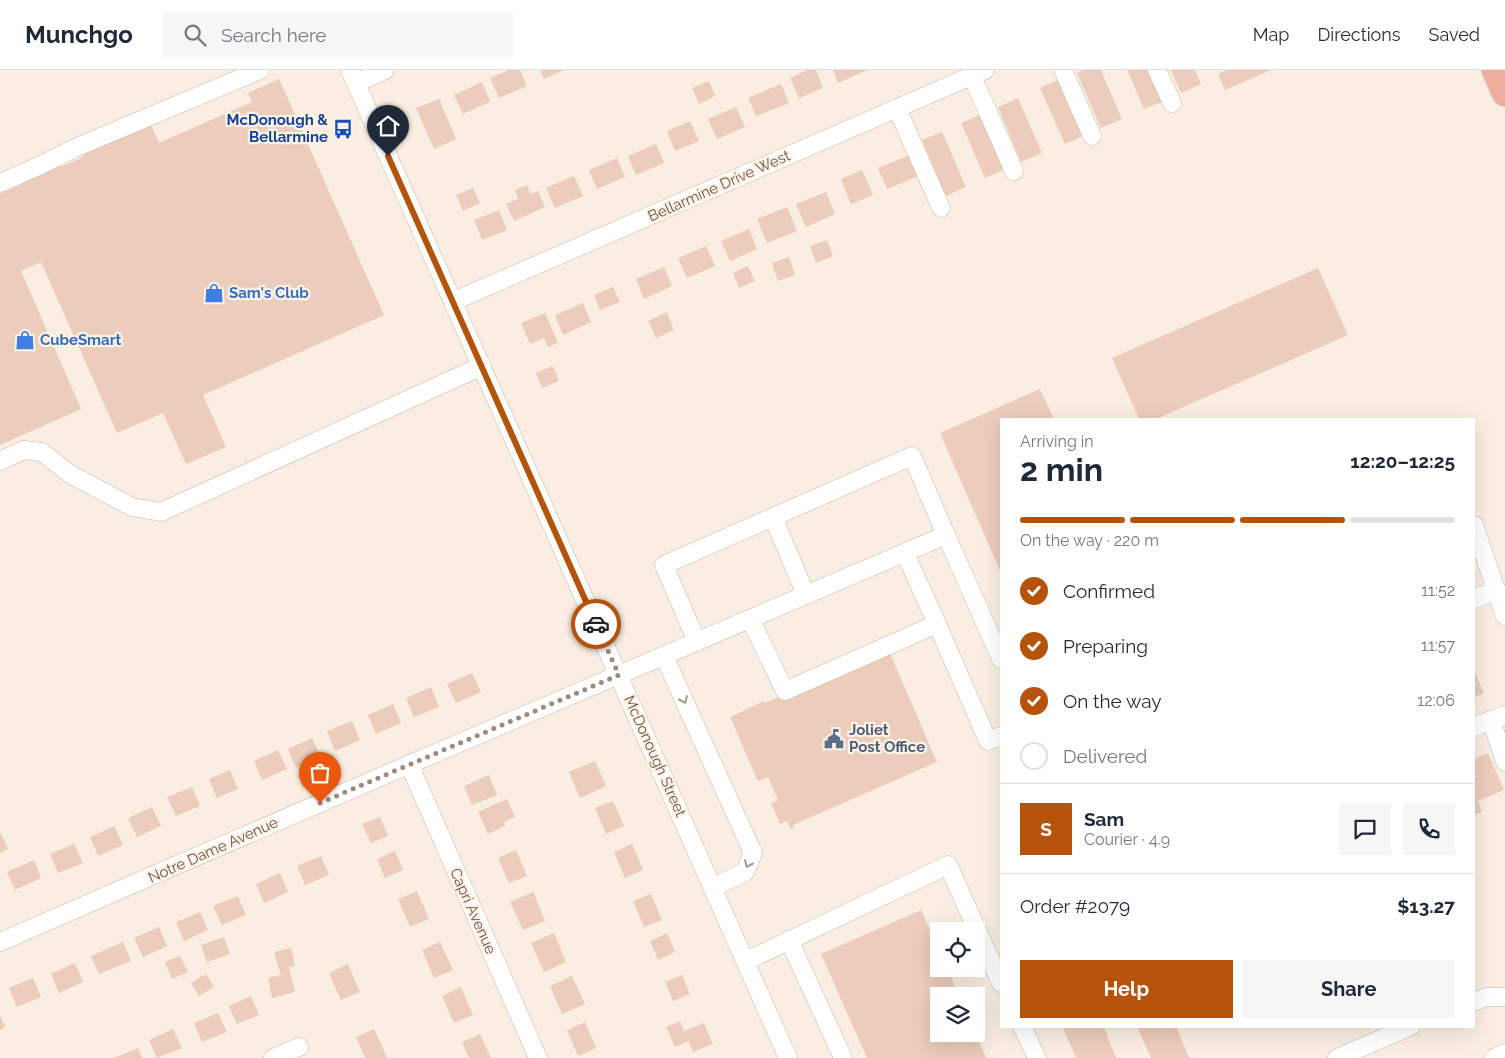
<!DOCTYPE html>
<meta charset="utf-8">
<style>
body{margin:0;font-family:Raleway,sans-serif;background:#f6f6f7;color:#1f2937;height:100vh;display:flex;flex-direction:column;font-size:19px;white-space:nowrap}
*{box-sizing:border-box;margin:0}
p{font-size:16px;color:#747a83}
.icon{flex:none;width:28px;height:28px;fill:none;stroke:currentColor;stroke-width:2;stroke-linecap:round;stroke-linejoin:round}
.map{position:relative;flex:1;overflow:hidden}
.details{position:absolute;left:1000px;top:348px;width:475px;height:610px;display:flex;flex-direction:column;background:#fff;border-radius:0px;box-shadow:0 5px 20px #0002}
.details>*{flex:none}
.buttons{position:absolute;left:930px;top:852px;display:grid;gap:10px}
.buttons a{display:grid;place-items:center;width:55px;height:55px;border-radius:0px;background:#fff;box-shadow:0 5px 20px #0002;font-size:25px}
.pin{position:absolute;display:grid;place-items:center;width:42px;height:42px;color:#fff;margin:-51px -21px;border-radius:50% 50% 50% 0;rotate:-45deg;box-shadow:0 0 5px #0007}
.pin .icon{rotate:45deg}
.courier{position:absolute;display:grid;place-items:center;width:50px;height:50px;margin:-25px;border:4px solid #b45309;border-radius:50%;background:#fff;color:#222;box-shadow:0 1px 6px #0007}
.overview em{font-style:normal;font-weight:700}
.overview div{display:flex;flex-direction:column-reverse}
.overview{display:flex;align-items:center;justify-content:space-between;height:85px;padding:0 20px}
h1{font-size:32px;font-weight:700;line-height:38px}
.bar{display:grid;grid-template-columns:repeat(4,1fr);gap:8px 5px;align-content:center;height:60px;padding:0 20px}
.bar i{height:6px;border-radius:4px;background:#e0e1e3}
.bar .active{background:#b45309}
.bar p{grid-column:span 4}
.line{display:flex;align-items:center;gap:12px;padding:0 20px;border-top:1px solid #e0e1e3}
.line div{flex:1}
.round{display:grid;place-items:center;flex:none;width:52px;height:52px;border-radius:0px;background:#f6f6f7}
ol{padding:0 20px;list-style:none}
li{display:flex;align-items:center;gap:15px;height:55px}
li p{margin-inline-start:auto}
li .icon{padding:5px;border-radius:50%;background:#b45309;color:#fff;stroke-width:4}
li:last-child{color:#747a83}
li i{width:28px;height:28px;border:2px solid #e0e1e3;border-radius:50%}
.cta{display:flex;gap:10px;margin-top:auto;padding:10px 20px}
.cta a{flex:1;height:58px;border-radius:0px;background:#b45309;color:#fff;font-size:20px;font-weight:700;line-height:58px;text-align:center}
.cta a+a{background:#f6f6f7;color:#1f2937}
header{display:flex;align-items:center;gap:30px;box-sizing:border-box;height:70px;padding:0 25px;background:#fff;border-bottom:1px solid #e0e1e3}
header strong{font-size:24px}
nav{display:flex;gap:28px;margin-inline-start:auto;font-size:18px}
.search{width:350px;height:45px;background:#f6f6f7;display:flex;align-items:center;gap:12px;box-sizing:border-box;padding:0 18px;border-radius:0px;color:#747a83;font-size:19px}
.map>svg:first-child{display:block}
</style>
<header>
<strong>Munchgo</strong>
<div class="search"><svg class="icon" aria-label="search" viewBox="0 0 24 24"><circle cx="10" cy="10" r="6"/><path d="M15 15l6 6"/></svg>Search here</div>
<nav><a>Map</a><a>Directions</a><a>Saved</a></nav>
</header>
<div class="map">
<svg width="1505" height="988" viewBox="0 0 1505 988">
<rect width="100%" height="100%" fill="#f9eee1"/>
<g fill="#ecccbb">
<path d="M509,0H520L527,16L499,28L490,8Z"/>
<path d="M540,0H564L544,9Z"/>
<path d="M808,0H816L823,18L799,28L790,8Z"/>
<path d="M833,0H867L838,13Z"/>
<path d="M1083,0H1101L1122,49L1101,58L1077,3Z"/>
<path d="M1127,0H1151L1164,31L1144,39Z"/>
<path d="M1171,0H1195L1201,14L1181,23Z"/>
<path d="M1227,0H1271L1225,20L1218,4Z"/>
<path d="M279,9L384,245L203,325L226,377L186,394L163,343L117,363L41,192L21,201L81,339L0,375V124L22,114L21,110L59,93L61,97L81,88L93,75L149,50L159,73L252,32L248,23Z"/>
<path d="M1060,9L1085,65L1065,74L1040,18Z"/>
<path d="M709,11L715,26L699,34L692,18Z"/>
<path d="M482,12L490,32L463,44L454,25Z"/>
<path d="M781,14L789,33L756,46L748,28Z"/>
<path d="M1018,28L1042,83L1021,92L998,37Z"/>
<path d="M439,29L456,69L434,79L416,38Z"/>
<path d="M736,37L745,57L717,69L708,49Z"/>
<path d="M982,44L1005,99L985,108L961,53Z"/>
<path d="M690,51L699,71L675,81L667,61Z"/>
<path d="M942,62L966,117L946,126L922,70Z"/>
<path d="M656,74L664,93L636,105L628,86Z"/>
<path d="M910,85L919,106L887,119L878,98Z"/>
<path d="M617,88L625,107L597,119L589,100Z"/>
<path d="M862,100L873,125L851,134L841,109Z"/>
<path d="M574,106L583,126L555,138L546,118Z"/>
<path d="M527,115L530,124L538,121L545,137L514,151L506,134L518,129L515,120Z"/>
<path d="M473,118L480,133L463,141L456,125Z"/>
<path d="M826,122L835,144L806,157L796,134Z"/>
<path d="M787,137L797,161L767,173L757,149Z"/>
<path d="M499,140L507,160L482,170L474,150Z"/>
<path d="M749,159L757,179L730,191L721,171Z"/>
<path d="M827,170L833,186L816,193L810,176Z"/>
<path d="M706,176L715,196L687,208L678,188Z"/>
<path d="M789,187L795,205L778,211L772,193Z"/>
<path d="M748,196L755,211L739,218L733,203Z"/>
<path d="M664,197L672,216L644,229L636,209Z"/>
<path d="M1318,198L1348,265L1156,349H1139L1112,288Z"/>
<path d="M613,217L620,232L600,240L594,225Z"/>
<path d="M583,233L591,252L563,265L555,245Z"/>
<path d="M667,242L674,260L656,268L648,251Z"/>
<path d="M545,243L558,273L548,277L544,268L530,274L521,253Z"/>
<path d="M553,296L559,311L542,318L536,303Z"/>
<path d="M1040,319L1054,349H1001V503L940,363Z"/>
<path d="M888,579L937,692L793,755L794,757L791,759L787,751L780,754L771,733L778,730L768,707L758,711L730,647L764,631L765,633Z"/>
<path d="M1474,600L1484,623L1474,628Z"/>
<path d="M472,603L481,622L456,633L447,614Z"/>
<path d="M431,617L439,637L414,647L406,628Z"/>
<path d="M393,634L401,653L376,664L368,645Z"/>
<path d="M352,651L360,670L335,681L327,661Z"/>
<path d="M312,668L321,687L296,698L288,679Z"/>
<path d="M278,680L287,699L262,710L254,691Z"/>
<path d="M1488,683L1504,720L1478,731L1482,742L1474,745V689Z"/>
<path d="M595,691L606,716L580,728L569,702Z"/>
<path d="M230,700L238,719L217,728L209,709Z"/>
<path d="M489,705L497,725L472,735L464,716Z"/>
<path d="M192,717L200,736L176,746L167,727Z"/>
<path d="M507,729L515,747L504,752L505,756L488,764L478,742Z"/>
<path d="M613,731L624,756L606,764L595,738Z"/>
<path d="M152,737L161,756L137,767L128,748Z"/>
<path d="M380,747L388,766L371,773L362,754Z"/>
<path d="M114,756L123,775L98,786L90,767Z"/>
<path d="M1,763L8,779L0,783V764Z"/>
<path d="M74,774L83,793L58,803L50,784Z"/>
<path d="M632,774L643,800L625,808L614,782Z"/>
<path d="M516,780L527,806L509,813L498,788Z"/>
<path d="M395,781L403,800L385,808L377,789Z"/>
<path d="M321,786L329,805L305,815L297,796Z"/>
<path d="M34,790L41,808L15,820L7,802Z"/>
<path d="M280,803L288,822L264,833L256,814Z"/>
<path d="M417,821L429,849L410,857L398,829Z"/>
<path d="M533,822L545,851L523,860L510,832Z"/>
<path d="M651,824L662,850L644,857L633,831Z"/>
<path d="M238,826L246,845L222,855L213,836Z"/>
<path d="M921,840L939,880V899H947L959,926H939V964H976L986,988H867L821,884Z"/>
<path d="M200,842L208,860L184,871L176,852Z"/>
<path d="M159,857L167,876L143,887L134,868Z"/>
<path d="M554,863L566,892L544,902L531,873Z"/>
<path d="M667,863L675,882L658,890L650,871Z"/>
<path d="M224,867L230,884L207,892L201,875Z"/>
<path d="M123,872L131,891L99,904L91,886Z"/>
<path d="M440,872L453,900L434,908L422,880Z"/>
<path d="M291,878L295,896L289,897L295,922L272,928L268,908L281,905L274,882Z"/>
<path d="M180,886L188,902L172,909L165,892Z"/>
<path d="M75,893L83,912L59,923L51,904Z"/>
<path d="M348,894L360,922L341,930L329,903Z"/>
<path d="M206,904L214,917L199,926L191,913Z"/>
<path d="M682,905L690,924L673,931L665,912Z"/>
<path d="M572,906L585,934L562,944L550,916Z"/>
<path d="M33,908L41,927L17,937L9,918Z"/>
<path d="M461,917L473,945L454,953L442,926Z"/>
<path d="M251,926L259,945L237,954L229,936Z"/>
<path d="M218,943L227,962L202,972L194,953Z"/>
<path d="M0,945L5,957L0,960Z"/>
<path d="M680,951L684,961L704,953L713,974L693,982L689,971L675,977L666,957Z"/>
<path d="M585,952L596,978L578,986L567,960Z"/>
<path d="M1062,956H1108L1104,958L1116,988H1076Z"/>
<path d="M1137,956H1176L1189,988H1151Z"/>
<path d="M173,959L182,978L157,988L149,970Z"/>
<path d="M374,959L387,987L384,988H365L356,967Z"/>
<path d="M480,964L491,988H469L462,972Z"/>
<path d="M138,978L142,988H114Z"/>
</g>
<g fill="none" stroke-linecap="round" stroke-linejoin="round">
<defs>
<g id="minor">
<path d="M350,0L788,988"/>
<path d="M1063,0L1092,66"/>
<path d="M1157,0L1172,33"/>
<path d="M972,6L1014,101"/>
<path d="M356,13L385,0"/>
<path d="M897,38L941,138"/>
<path d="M0,113L39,96L77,77L260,0"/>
<path d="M454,231L985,0"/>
<path d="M0,391L24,380L42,382L70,404L132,437L161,442L482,296"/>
<path d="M773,447L806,525"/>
<path d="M1474,455L1505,546"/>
<path d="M946,465L1001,589"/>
<path d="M1474,529L1497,520"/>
<path d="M750,549L785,621L937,554L905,483"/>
<path d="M937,554L988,671L1001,666"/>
<path d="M664,586L753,783L745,802L713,817"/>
<path d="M1491,650L1505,692"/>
<path d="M1474,657L1505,645"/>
<path d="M409,694L538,988"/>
<path d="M789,870L843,988"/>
<path d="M0,872C136,813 272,753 408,695C587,617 767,542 946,465L912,386L664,495L697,572"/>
<path d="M746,891L948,795L1001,913"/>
<path d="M1474,932L1486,927H1505"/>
<path d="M1022,956L1037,988"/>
<path d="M273,988L299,977"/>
<path d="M1337,988L1411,956"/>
<path d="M1494,988L1505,983"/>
</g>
<path id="highway" d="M1495,0L1505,23"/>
</defs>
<use href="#minor" stroke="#c8b6a9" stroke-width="19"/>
<use href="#highway" stroke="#d6cfcc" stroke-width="28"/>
<use href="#minor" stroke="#fff" stroke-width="18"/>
<use href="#highway" stroke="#eeae9d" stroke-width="26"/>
</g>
<defs><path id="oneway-chevron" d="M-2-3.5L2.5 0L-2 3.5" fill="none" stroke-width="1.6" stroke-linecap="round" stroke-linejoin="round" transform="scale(1.25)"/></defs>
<g stroke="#a79992">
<use href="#oneway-chevron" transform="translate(684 630) rotate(66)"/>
<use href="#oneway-chevron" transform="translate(748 794) rotate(114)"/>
</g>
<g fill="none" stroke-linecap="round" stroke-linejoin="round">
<path stroke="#9e8b7f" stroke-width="5" stroke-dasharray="0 9" d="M320,733L619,605L596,554"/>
<path stroke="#b45309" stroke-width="6" d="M388,86L596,554"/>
</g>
<defs>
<symbol id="bus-bare" viewBox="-9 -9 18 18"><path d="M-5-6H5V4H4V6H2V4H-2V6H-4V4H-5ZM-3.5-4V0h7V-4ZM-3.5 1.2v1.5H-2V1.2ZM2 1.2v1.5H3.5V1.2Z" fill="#1a4fb4" stroke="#fdf3e6" stroke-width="2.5" paint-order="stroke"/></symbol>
<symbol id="shop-bare" viewBox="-9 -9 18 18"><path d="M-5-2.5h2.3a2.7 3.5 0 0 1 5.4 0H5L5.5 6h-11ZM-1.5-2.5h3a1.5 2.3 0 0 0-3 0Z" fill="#3f7fe0" stroke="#fdf3e6" stroke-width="2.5" paint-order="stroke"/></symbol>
<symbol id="civic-bare" viewBox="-9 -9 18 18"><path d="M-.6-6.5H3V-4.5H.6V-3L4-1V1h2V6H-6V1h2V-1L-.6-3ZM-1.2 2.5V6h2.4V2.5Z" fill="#5c6f8a" stroke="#fdf3e6" stroke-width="2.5" paint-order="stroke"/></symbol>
</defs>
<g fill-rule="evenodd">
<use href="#bus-bare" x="329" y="45" width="28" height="28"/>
<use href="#shop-bare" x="200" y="209" width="28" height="28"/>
<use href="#shop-bare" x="11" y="256" width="28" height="28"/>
<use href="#civic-bare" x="820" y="655" width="28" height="28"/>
</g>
<g text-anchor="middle" stroke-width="4.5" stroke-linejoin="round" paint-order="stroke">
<g font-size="15" font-weight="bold" fill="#164399" stroke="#fdf3e6" text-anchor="end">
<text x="328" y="55">McDonough &amp;<tspan x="328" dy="17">Bellarmine</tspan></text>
</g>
<g font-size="15" fill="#6d554a" stroke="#fdf3e6">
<text transform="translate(719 116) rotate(-24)" y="5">Bellarmine Drive West</text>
<text transform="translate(655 686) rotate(66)" y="5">McDonough Street</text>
<text transform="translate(213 780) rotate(-24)" y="5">Notre Dame Avenue</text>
<text transform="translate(473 841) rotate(66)" y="5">Capri Avenue</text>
</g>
<g font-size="15" font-weight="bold" fill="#366cbe" stroke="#fdf3e6" text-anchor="start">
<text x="229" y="228">Sam's Club</text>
<text x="40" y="275">CubeSmart</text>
</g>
<g font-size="15" font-weight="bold" fill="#4e5e75" stroke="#fdf3e6" text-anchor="start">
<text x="849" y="665">Joliet<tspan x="849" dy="17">Post Office</tspan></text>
</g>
</g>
</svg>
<div class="buttons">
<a><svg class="icon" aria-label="locate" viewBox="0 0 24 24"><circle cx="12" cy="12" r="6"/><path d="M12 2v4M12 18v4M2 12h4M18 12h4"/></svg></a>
<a><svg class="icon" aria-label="layers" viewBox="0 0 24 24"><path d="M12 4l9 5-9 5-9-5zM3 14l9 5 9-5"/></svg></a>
</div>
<div class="pin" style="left:320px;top:733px;background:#ea580c"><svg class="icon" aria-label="bag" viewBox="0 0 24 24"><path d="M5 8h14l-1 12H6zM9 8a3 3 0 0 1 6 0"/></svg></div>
<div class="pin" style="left:388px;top:86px;background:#1f2937"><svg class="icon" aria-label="home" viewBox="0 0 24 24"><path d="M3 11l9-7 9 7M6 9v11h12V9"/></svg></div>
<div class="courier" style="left:596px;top:554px"><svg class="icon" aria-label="car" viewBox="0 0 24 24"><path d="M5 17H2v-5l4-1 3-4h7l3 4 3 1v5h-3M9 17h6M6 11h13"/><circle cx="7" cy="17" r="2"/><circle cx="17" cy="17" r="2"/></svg></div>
<section class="details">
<div class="overview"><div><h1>2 min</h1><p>Arriving in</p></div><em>12:20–12:25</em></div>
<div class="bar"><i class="active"></i><i class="active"></i><i class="active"></i><i></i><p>On the way · 220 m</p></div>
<ol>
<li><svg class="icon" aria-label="check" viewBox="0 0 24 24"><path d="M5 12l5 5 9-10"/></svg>Confirmed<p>11:52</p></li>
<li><svg class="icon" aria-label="check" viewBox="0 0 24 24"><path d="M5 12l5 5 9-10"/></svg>Preparing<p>11:57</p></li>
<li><svg class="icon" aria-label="check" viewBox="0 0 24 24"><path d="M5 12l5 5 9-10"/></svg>On the way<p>12:06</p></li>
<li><i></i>Delivered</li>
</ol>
<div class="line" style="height:90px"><b class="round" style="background:#b45309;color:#fff">S</b><div><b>Sam</b><p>Courier · 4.9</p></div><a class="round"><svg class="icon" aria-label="chat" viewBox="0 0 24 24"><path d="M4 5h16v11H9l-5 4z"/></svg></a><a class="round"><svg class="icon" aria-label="phone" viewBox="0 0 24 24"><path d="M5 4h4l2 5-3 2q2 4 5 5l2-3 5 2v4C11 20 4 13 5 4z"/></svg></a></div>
<div class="line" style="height:65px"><div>Order #2079</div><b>$13.27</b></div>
<div class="cta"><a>Help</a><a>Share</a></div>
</section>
</div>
